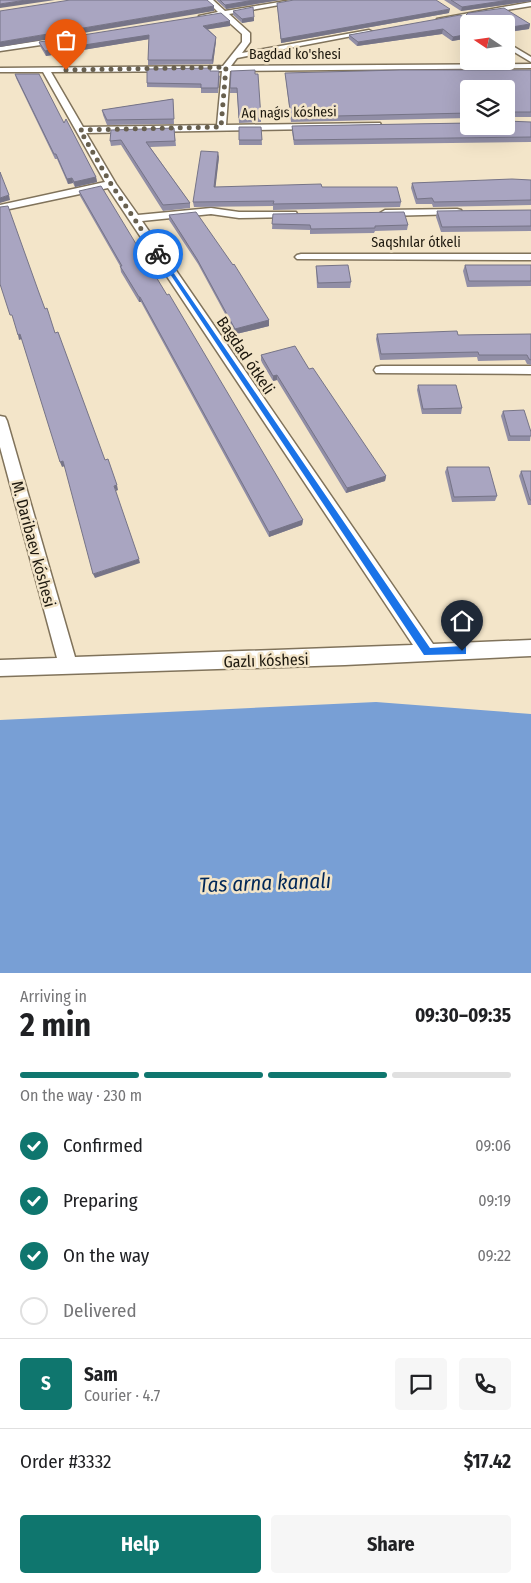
<!DOCTYPE html>
<meta charset="utf-8">
<style>
body{margin:0;font-family:"Fira Sans Condensed",sans-serif;background:#f6f6f6;color:#202124;height:100vh;display:flex;flex-direction:column;font-size:19px;white-space:nowrap}
*{box-sizing:border-box;margin:0}
p{font-size:16px;color:#757577}
.icon{flex:none;width:28px;height:28px;fill:none;stroke:currentColor;stroke-width:2;stroke-linecap:round;stroke-linejoin:round}
.map{position:relative;height:973px;overflow:hidden}
.side{display:flex;flex-direction:column;background:#fff;flex:1}
.side>*{flex:none}
.needle{width:32px;rotate:283deg}
.tools{position:absolute;left:460px;top:15px;display:grid;gap:10px}
.tools a{display:grid;place-items:center;width:55px;height:55px;border-radius:5px;background:#fff;box-shadow:0 5px 20px #0002;font-size:25px}
.pin{position:absolute;display:grid;place-items:center;width:42px;height:42px;color:#fff;margin:-51px -21px;border-radius:50% 50% 50% 0;rotate:-45deg;box-shadow:0 0 5px #0007}
.pin .icon{rotate:45deg}
.courier{position:absolute;display:grid;place-items:center;width:50px;height:50px;margin:-25px;border:4px solid #1a73e8;border-radius:50%;background:#fff;color:#222;box-shadow:0 1px 6px #0007}
.overview em{font-style:normal;font-weight:700}
.overview div{display:flex;flex-direction:column-reverse}
.overview{display:flex;align-items:center;justify-content:space-between;height:85px;padding:0 20px}
h1{font-size:32px;font-weight:700;line-height:38px}
.bar{display:grid;grid-template-columns:repeat(4,1fr);gap:8px 5px;align-content:center;height:60px;padding:0 20px}
.bar i{height:6px;border-radius:4px;background:#e0e0e0}
.bar .on{background:#0f766e}
.bar p{grid-column:span 4}
.line{display:flex;align-items:center;gap:12px;padding:0 20px;border-top:1px solid #e0e0e0}
.line div{flex:1}
.round{display:grid;place-items:center;flex:none;width:52px;height:52px;border-radius:5px;background:#f6f6f6}
ol{padding:0 20px;list-style:none}
li{display:flex;align-items:center;gap:15px;height:55px}
li p{margin-inline-start:auto}
li .icon{padding:5px;border-radius:50%;background:#0f766e;color:#fff;stroke-width:4}
li:last-child{color:#757577}
li i{width:28px;height:28px;border:2px solid #e0e0e0;border-radius:50%}
.button{display:flex;gap:10px;margin-top:auto;padding:10px 20px}
.button a{flex:1;height:58px;border-radius:5px;background:#0f766e;color:#fff;font-size:20px;font-weight:700;line-height:58px;text-align:center}
.button a+a{background:#f6f6f6;color:#202124}
.map>svg:first-child{display:block}
</style>
<div class="map">
<svg width="531" height="973" viewBox="0 0 531 973">
<rect width="100%" height="100%" fill="#f3e5c9"/>
<path fill="#789fd5" d="M376,702L531,714V973H0V720Z"/>
<g fill="none" stroke-linecap="round" stroke-linejoin="round">
<defs>
<g id="minor">
<path d="M206,0H213L225,11L292,0H307L229,14L250,33V42L242,53L369,30L373,32L237,58L231,66L531,64V68L230,71L226,125L380,123L381,125L377,128L86,133L116,184L138,215L211,208L239,212H296L297,214L292,217L239,218L211,214L142,221L433,644L531,640V656L345,665L0,676V660L57,658L0,447V416L5,417L7,421L75,657L413,645L108,188L0,211V205L105,182L43,72H0V68L223,66L242,42V34L222,16L199,18V16L218,12ZM222,71L217,125L83,127L51,72Z"/>
<path d="M531,2V6L441,21L437,19Z"/>
<path d="M58,38L62,40L61,42L0,51V47Z"/>
<path d="M506,42L531,57V62L506,47Z"/>
<path d="M457,209L461,210L462,212L461,214L385,216L380,213L385,210Z"/>
<path d="M301,254H531V260L297,259L295,257L297,255Z"/>
<path d="M381,366H531V374L376,373L374,370L376,367Z"/>
</g>
</defs>
<use href="#minor" stroke="#80735b" stroke-width="3"/>
<use href="#minor" fill="#fff" fill-rule="evenodd"/>
</g>
<g fill="#918ea6">
<path d="M216,0H280L226,9Z"/>
<path d="M444,0H531V1L461,11Z"/>
<path d="M277,3L449,13L281,43Z"/>
<path d="M233,11L254,21L242,23L233,15Z"/>
<path d="M464,17L530,24L529,29L452,41L442,34L357,46L349,39V35Z"/>
<path d="M230,26L208,29L216,37V41L213,64L148,65V60L149,39L46,56L40,46L39,42Z"/>
<path d="M531,70V117H506V89H469V118L291,122L285,73Z"/>
<path d="M211,71L220,76L218,93H201V88L147,87V83Z"/>
<path d="M231,71L261,118V122L239,123L237,93H230Z"/>
<path d="M15,74L64,123L96,177L97,182L75,187L73,183L68,184L57,159H55L16,78Z"/>
<path d="M173,99L174,124L107,125L103,115L102,110Z"/>
<path d="M531,122V142L294,145L292,131V126Z"/>
<path d="M239,127H261L262,145H239Z"/>
<path d="M174,128L176,146L150,147L190,203V208L163,211L121,145L111,146L110,141Z"/>
<path d="M219,157L215,187H322L401,202L400,207L273,210V206L194,207L193,202Z"/>
<path d="M531,180V205L433,207L432,204H416L411,188L412,183Z"/>
<path d="M79,191L303,520L302,525L269,537L141,302H139L121,272L120,266L80,196Z"/>
<path d="M531,210V231L441,232L436,217L437,211Z"/>
<path d="M273,214L408,225L407,230L375,231L374,233L310,234V230L272,229Z"/>
<path d="M169,215L269,320V326L236,334L198,264L169,220Z"/>
<path d="M465,265H531V286L467,287L463,271Z"/>
<path d="M316,266L351,282L350,288H317Z"/>
<path d="M377,334L458,335L531,334V365L527,364L525,360L478,361L477,357L380,360L376,339Z"/>
<path d="M261,355L386,476L385,481L346,493L277,380L273,381L261,361Z"/>
<path d="M418,385L462,408L461,414H422L417,390Z"/>
<path d="M503,411L531,432L530,441H508L501,416Z"/>
<path d="M447,467L497,496L495,501L452,502L445,472Z"/>
<path d="M521,471H531V505H528L519,476Z"/>
</g>
<g fill="#767487">
<path d="M26,0H55L0,8V4Z"/>
<path d="M254,0H280L226,9L225,5Z"/>
<path d="M509,0H531V1L461,11L462,7Z"/>
<path d="M214,6V11L0,47V42Z"/>
<path d="M450,9L449,13L281,43V39Z"/>
<path d="M254,17V21L242,23V19Z"/>
<path d="M230,21V26L204,30L203,26Z"/>
<path d="M530,24L529,29L506,32V28Z"/>
<path d="M443,29L442,34L357,46L358,42Z"/>
<path d="M469,34V38L452,41L453,37Z"/>
<path d="M149,35L150,39L46,56L45,51Z"/>
<path d="M216,37V41L213,64L212,60Z"/>
<path d="M218,152L219,157L215,192L214,187Z"/>
<path d="M96,177L97,182L75,187L74,182Z"/>
<path d="M72,178L73,183L68,184L67,179Z"/>
<path d="M9,195L10,200L0,203V198Z"/>
<path d="M139,297H140L141,302H139Z"/>
<path d="M269,320V326L236,334L235,329Z"/>
<path d="M20,334L22,339L19,340L18,335Z"/>
<path d="M277,375V380L273,381V376Z"/>
<path d="M63,461L65,466L62,467L60,462Z"/>
<path d="M386,476L385,481L346,493L347,488Z"/>
<path d="M117,485L118,490L116,491L114,486Z"/>
<path d="M303,520L302,525L269,537V532Z"/>
<path d="M139,559L140,563L95,578L93,574Z"/>
</g>
<g fill="#a9a5c1" stroke="#767487">
<path d="M0,0H26L0,4Z"/>
<path d="M70,0H207L214,6L0,42V11Z"/>
<path d="M220,0H254L225,5Z"/>
<path d="M294,0H436L450,9L281,39L277,3Z"/>
<path d="M451,0H509L462,7Z"/>
<path d="M253,7L254,17L242,19L233,11Z"/>
<path d="M504,8L530,24L506,28V24H469V34L453,37L443,29L358,42L349,35L460,15L464,17L468,13Z"/>
<path d="M221,13L230,21L203,26L216,37L212,60H148L149,35L45,51L39,42Z"/>
<path d="M211,68L210,71H219L218,88H201V84L147,83V69Z"/>
<path d="M255,70V74H258L261,118H239L237,88H230L231,71Z"/>
<path d="M400,70H531V112H507L506,113V89H469V113L291,117L285,73Z"/>
<path d="M15,74H39L64,123L66,119L96,177L74,182L72,178L67,179L56,154H54Z"/>
<path d="M173,99L174,119L107,120L102,110Z"/>
<path d="M506,121L531,122V137L294,140L292,126L469,123V126H506Z"/>
<path d="M239,127H261L262,140H239Z"/>
<path d="M174,128L175,141L146,142L190,203L163,205L121,140L110,141L111,130Z"/>
<path d="M201,151L218,152L214,187L321,184L322,187H397L401,202L273,204L274,201L193,202Z"/>
<path d="M0,172L9,195L0,198Z"/>
<path d="M512,179L531,180V200L434,202L432,198L417,199L412,183Z"/>
<path d="M101,186L167,295L169,294L303,520L269,532L140,297H139L120,266H122L79,191Z"/>
<path d="M8,206L38,290L45,309L47,308L55,333L58,332L105,460L108,459L117,485L114,486L139,559L93,574L63,461L60,462L20,334L18,335L12,315H10L0,284V207Z"/>
<path d="M531,210V226L442,227L437,211Z"/>
<path d="M196,212L233,265L234,264L269,320L235,329L197,259L169,215Z"/>
<path d="M404,212L408,225L375,226V228L311,229L310,225L272,224L273,214Z"/>
<path d="M348,265L351,282L318,283L316,266Z"/>
<path d="M465,265H531V281H469Z"/>
<path d="M457,331L458,335L531,334V360L529,359L527,355H479L478,352L381,354L377,334Z"/>
<path d="M295,346L309,369L313,368L386,476L347,488L277,375L273,376L261,355Z"/>
<path d="M418,385H456L462,408L423,409Z"/>
<path d="M524,410L531,432V436H510L503,411Z"/>
<path d="M447,467H489L497,496L454,497Z"/>
<path d="M521,471H531V500H530Z"/>
</g>
<path fill="#1a73e8" d="M156,253H160L430,648L462,646L466,647V654L424,655Z"/>
<g fill="none" stroke-linecap="round" stroke-linejoin="round">
<path stroke="#68604f" stroke-width="5" stroke-dasharray="0 9" d="M66,70L226,67L221,127L80,130L111,184L158,254"/>
</g>
<g text-anchor="middle" stroke-width="5" stroke-linejoin="round" paint-order="stroke">
<g font-size="14" fill="#1d180e" stroke="#f3e5c9">
<text x="295" y="59">Bagdad ko'shesi</text>
<text transform="translate(289 112) rotate(-1)" y="5">Aq naǵıs kóshesi</text>
<text x="416" y="247">Saqshılar ótkeli</text>
</g>
<g font-size="16" fill="#1d180e" stroke="#f3e5c9">
<text transform="translate(246 355) rotate(56)" y="6">Bagdad ótkeli</text>
<text transform="translate(34 544) rotate(75)" y="6">M. Daribaev kóshesi</text>
<text transform="translate(266 660) rotate(-2)" y="6">Gazlı kóshesi</text>
</g>
<g font-size="21" font-style="italic" fill="#002757" stroke="#f3e5c9">
<text transform="translate(265 883) rotate(-2)" y="7">Tas arna kanalı</text>
</g>
</g>
</svg>
<div class="tools">
<a><svg class="needle" viewBox="-14 -14 28 28"><path d="M0-13l5 13h-10z" fill="#e53935"/><path d="M0 13l5-13h-10z" fill="#757577"/></svg></a>
<a><svg class="icon" aria-label="layers" viewBox="0 0 24 24"><path d="M12 4l9 5-9 5-9-5zM3 14l9 5 9-5"/></svg></a>
</div>
<div class="pin" style="left:66px;top:70px;background:#ea580c"><svg class="icon" aria-label="bag" viewBox="0 0 24 24"><path d="M5 8h14l-1 12H6zM9 8a3 3 0 0 1 6 0"/></svg></div>
<div class="pin" style="left:462px;top:651px;background:#1f2937"><svg class="icon" aria-label="home" viewBox="0 0 24 24"><path d="M3 11l9-7 9 7M6 9v11h12V9"/></svg></div>
<div class="courier" style="left:158px;top:254px"><svg class="icon" aria-label="bike" viewBox="0 0 24 24"><circle cx="6" cy="16" r="4"/><circle cx="18" cy="16" r="4"/><path d="M6 16l4-8h5l3 8M10 8l3 8H6M13 5h3"/></svg></div>
</div>
<section class="side">
<div class="overview"><div><h1>2 min</h1><p>Arriving in</p></div><em>09:30–09:35</em></div>
<div class="bar"><i class="on"></i><i class="on"></i><i class="on"></i><i></i><p>On the way · 230 m</p></div>
<ol>
<li><svg class="icon" aria-label="check" viewBox="0 0 24 24"><path d="M5 12l5 5 9-10"/></svg>Confirmed<p>09:06</p></li>
<li><svg class="icon" aria-label="check" viewBox="0 0 24 24"><path d="M5 12l5 5 9-10"/></svg>Preparing<p>09:19</p></li>
<li><svg class="icon" aria-label="check" viewBox="0 0 24 24"><path d="M5 12l5 5 9-10"/></svg>On the way<p>09:22</p></li>
<li><i></i>Delivered</li>
</ol>
<div class="line" style="height:90px"><b class="round" style="background:#0f766e;color:#fff">S</b><div><b>Sam</b><p>Courier · 4.7</p></div><a class="round"><svg class="icon" aria-label="chat" viewBox="0 0 24 24"><path d="M4 5h16v11H9l-5 4z"/></svg></a><a class="round"><svg class="icon" aria-label="phone" viewBox="0 0 24 24"><path d="M5 4h4l2 5-3 2q2 4 5 5l2-3 5 2v4C11 20 4 13 5 4z"/></svg></a></div>
<div class="line" style="height:65px"><div>Order #3332</div><b>$17.42</b></div>
<div class="button"><a>Help</a><a>Share</a></div>
</section>
